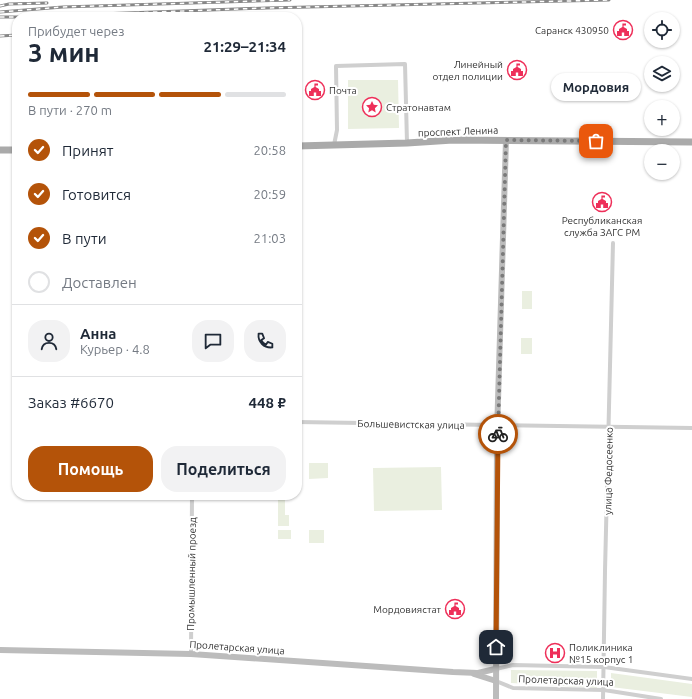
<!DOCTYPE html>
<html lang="ru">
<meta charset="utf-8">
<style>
body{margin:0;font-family:Ubuntu,sans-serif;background:#f2f2f3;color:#1f2937;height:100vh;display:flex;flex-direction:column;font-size:15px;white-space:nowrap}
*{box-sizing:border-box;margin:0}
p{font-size:13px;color:#747a83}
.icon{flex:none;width:22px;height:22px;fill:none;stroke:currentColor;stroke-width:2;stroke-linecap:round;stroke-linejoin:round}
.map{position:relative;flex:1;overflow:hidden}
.details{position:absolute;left:12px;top:12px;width:290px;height:488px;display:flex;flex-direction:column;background:#fff;border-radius:16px;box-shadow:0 1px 3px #0004}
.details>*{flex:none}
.controls{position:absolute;left:644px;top:12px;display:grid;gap:8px}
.controls a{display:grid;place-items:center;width:36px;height:36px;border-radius:50%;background:#fff;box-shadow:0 1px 3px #0004;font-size:20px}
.pin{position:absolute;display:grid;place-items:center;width:34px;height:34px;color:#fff;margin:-17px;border-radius:8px;box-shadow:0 2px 6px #0006}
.courier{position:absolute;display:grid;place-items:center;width:40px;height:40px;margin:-20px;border:3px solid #b45309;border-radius:50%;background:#fff;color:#222;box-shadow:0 1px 5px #0007}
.bubble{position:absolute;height:28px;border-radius:14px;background:#fff;box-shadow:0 1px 3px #0004;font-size:13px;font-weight:700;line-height:28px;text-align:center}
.headline em{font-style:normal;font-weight:700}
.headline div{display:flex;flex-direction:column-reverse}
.headline{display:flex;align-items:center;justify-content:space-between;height:68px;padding:0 16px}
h1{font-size:26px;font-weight:700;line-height:30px}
.bar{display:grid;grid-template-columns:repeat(4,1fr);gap:6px 4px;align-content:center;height:48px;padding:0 16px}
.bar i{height:5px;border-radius:3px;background:#e0e1e3}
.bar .selected{background:#b45309}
.bar p{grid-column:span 4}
.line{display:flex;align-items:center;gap:10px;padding:0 16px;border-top:1px solid #e0e1e3}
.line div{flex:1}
.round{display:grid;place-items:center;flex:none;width:42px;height:42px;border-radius:16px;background:#f2f2f3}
ol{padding:0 16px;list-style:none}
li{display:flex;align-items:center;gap:12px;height:44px}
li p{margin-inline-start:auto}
li .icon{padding:4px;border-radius:50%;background:#b45309;color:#fff;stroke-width:4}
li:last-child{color:#747a83}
li i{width:22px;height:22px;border:2px solid #e0e1e3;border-radius:50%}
.action{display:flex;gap:8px;margin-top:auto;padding:8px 16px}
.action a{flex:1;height:46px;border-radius:16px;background:#b45309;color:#fff;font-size:16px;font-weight:700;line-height:46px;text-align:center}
.action a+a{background:#f2f2f3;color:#1f2937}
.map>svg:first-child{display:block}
</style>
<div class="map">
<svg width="692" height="699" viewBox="0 0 692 699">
<rect width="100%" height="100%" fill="#fff"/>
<g fill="#eaefe0">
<path d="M348,80H398L399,128L348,129Z"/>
<rect x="522" y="291" width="10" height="18"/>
<rect x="521" y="338" width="11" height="16"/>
<path d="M309,463H328V478L309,479Z"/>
<path d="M441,467L442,510L374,511L373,468Z"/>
<path d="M278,495H285V515H289V526H278Z"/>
<rect x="278" y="530" width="13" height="9"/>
<rect x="309" y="530" width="15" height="13"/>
<path d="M511,670L597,671V688L511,683Z"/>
<path d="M611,673L692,684V697L611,687Z"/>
</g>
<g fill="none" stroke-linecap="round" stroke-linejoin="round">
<g stroke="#cfcfcf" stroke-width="4">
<path d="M334,145L337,130L336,66L405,64L407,143"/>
<path d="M297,422L692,428"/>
<path d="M191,654L192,495"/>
<path d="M496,669L513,665L604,667L692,679"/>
<path d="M496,681L513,688L604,690L661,699"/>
<path d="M603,699L605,571L613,243"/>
</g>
<g stroke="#bcbcbc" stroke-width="6">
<path d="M0,650L191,654L453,672L478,673L495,669"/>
<path d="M474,674L496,681"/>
<path d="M496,699L497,433L506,140"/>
</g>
<g stroke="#aaa" stroke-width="7">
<path d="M297,146L407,143L453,140L692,142"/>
<path d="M0,150H17"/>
</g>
<defs>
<g id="rail">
<path d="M0,6L9,4L47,3"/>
<path d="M0,12L63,7L290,0"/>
<path d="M0,17H17"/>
<path d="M18,17L266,8L609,0"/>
<path d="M0,36L17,35"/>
</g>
</defs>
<use href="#rail" stroke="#878787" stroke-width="3"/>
<use href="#rail" stroke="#fff" stroke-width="1.5" stroke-dasharray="4.5" stroke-linecap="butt"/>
</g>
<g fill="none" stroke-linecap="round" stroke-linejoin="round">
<path stroke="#7a7a7a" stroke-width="4" stroke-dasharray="0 7.2" d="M498,434L506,140L596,141"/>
<path stroke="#b45309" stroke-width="5" d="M496,647L498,434"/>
</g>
<defs>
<symbol id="civic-ring" viewBox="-11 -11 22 22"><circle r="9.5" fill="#fff" stroke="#ee2f59" stroke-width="1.5"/><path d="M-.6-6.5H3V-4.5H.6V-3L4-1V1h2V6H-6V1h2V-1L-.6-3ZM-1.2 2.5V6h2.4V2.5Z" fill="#ee2f59"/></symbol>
<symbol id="sight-ring" viewBox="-11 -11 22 22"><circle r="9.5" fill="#fff" stroke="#ee2f59" stroke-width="1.5"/><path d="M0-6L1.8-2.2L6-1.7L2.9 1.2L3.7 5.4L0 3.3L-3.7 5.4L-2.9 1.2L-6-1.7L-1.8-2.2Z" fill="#ee2f59"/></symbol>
<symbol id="hospital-ring" viewBox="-11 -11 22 22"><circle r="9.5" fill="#fff" stroke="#ee2f59" stroke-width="1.5"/><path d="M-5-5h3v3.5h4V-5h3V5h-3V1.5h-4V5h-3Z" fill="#ee2f59"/></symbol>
</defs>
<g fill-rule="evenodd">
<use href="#civic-ring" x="612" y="19" width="22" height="22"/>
<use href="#civic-ring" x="506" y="59" width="22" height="22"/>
<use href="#civic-ring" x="304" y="79" width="22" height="22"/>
<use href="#sight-ring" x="361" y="96" width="22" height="22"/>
<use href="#civic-ring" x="591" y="191" width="22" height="22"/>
<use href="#civic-ring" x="444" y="598" width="22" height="22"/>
<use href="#hospital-ring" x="544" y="642" width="22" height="22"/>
</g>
<g text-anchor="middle" stroke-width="4" stroke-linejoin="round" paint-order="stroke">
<g font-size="10" fill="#323232" stroke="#fff" text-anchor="end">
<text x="609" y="34">Саранск 430950</text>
<text x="503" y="68">Линейный<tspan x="503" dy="12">отдел полиции</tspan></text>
<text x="329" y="94" text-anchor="start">Почта</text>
<text x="386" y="111" text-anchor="start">Стратонавтам</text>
<text x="602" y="224" text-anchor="middle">Республиканская<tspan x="602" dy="12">служба ЗАГС РМ</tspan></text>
<text x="441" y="613">Мордовиястат</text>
<text x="569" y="651" text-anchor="start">Поликлиника<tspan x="569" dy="12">№15 корпус 1</tspan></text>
</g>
<g font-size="10" fill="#323232" stroke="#fff">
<text transform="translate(458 131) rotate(-2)" y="4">проспект Ленина</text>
<text transform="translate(411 424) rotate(1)" y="4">Большевистская улица</text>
<text transform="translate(608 471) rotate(-89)" y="4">улица Федосеенко</text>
<text transform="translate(191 574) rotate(-89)" y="4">Промышленный проезд</text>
<text transform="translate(237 647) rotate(4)" y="4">Пролетарская улица</text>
<text transform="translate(566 680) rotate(2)" y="4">Пролетарская улица</text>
</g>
</g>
</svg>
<div class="controls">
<a><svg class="icon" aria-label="locate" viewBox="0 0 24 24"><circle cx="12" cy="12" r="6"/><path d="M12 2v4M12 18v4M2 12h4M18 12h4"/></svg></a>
<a><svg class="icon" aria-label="layers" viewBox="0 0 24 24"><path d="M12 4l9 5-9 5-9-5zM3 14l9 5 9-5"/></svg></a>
<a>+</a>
<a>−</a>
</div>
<div class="pin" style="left:596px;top:141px;background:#ea580c"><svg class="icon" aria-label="bag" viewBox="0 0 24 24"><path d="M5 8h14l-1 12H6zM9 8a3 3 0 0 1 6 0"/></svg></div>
<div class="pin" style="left:496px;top:647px;background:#1f2937"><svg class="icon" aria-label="home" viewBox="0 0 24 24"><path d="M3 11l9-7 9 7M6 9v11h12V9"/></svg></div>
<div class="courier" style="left:498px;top:434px"><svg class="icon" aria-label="bike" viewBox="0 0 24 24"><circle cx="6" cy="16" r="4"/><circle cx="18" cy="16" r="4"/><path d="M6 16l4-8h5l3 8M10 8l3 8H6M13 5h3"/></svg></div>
<div class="bubble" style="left:551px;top:73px;width:90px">Мордовия</div>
<section class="details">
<div class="headline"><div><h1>3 мин</h1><p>Прибудет через</p></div><em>21:29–21:34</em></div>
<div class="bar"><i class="selected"></i><i class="selected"></i><i class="selected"></i><i></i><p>В пути · 270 m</p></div>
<ol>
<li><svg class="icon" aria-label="check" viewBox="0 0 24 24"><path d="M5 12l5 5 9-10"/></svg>Принят<p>20:58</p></li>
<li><svg class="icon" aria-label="check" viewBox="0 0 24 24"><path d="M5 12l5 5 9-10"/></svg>Готовится<p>20:59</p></li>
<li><svg class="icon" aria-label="check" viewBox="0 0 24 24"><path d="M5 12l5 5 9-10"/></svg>В пути<p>21:03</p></li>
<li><i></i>Доставлен</li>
</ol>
<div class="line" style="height:72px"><a class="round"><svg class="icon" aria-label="person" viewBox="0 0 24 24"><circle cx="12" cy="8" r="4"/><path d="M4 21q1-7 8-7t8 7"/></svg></a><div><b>Анна</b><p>Курьер · 4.8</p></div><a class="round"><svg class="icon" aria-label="chat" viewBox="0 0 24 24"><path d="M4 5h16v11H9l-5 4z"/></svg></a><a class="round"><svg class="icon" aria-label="phone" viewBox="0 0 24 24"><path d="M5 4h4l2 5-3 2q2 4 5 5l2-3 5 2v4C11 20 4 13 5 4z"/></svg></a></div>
<div class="line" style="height:52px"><div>Заказ #6670</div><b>448 ₽</b></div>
<div class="action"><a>Помощь</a><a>Поделиться</a></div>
</section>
</div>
